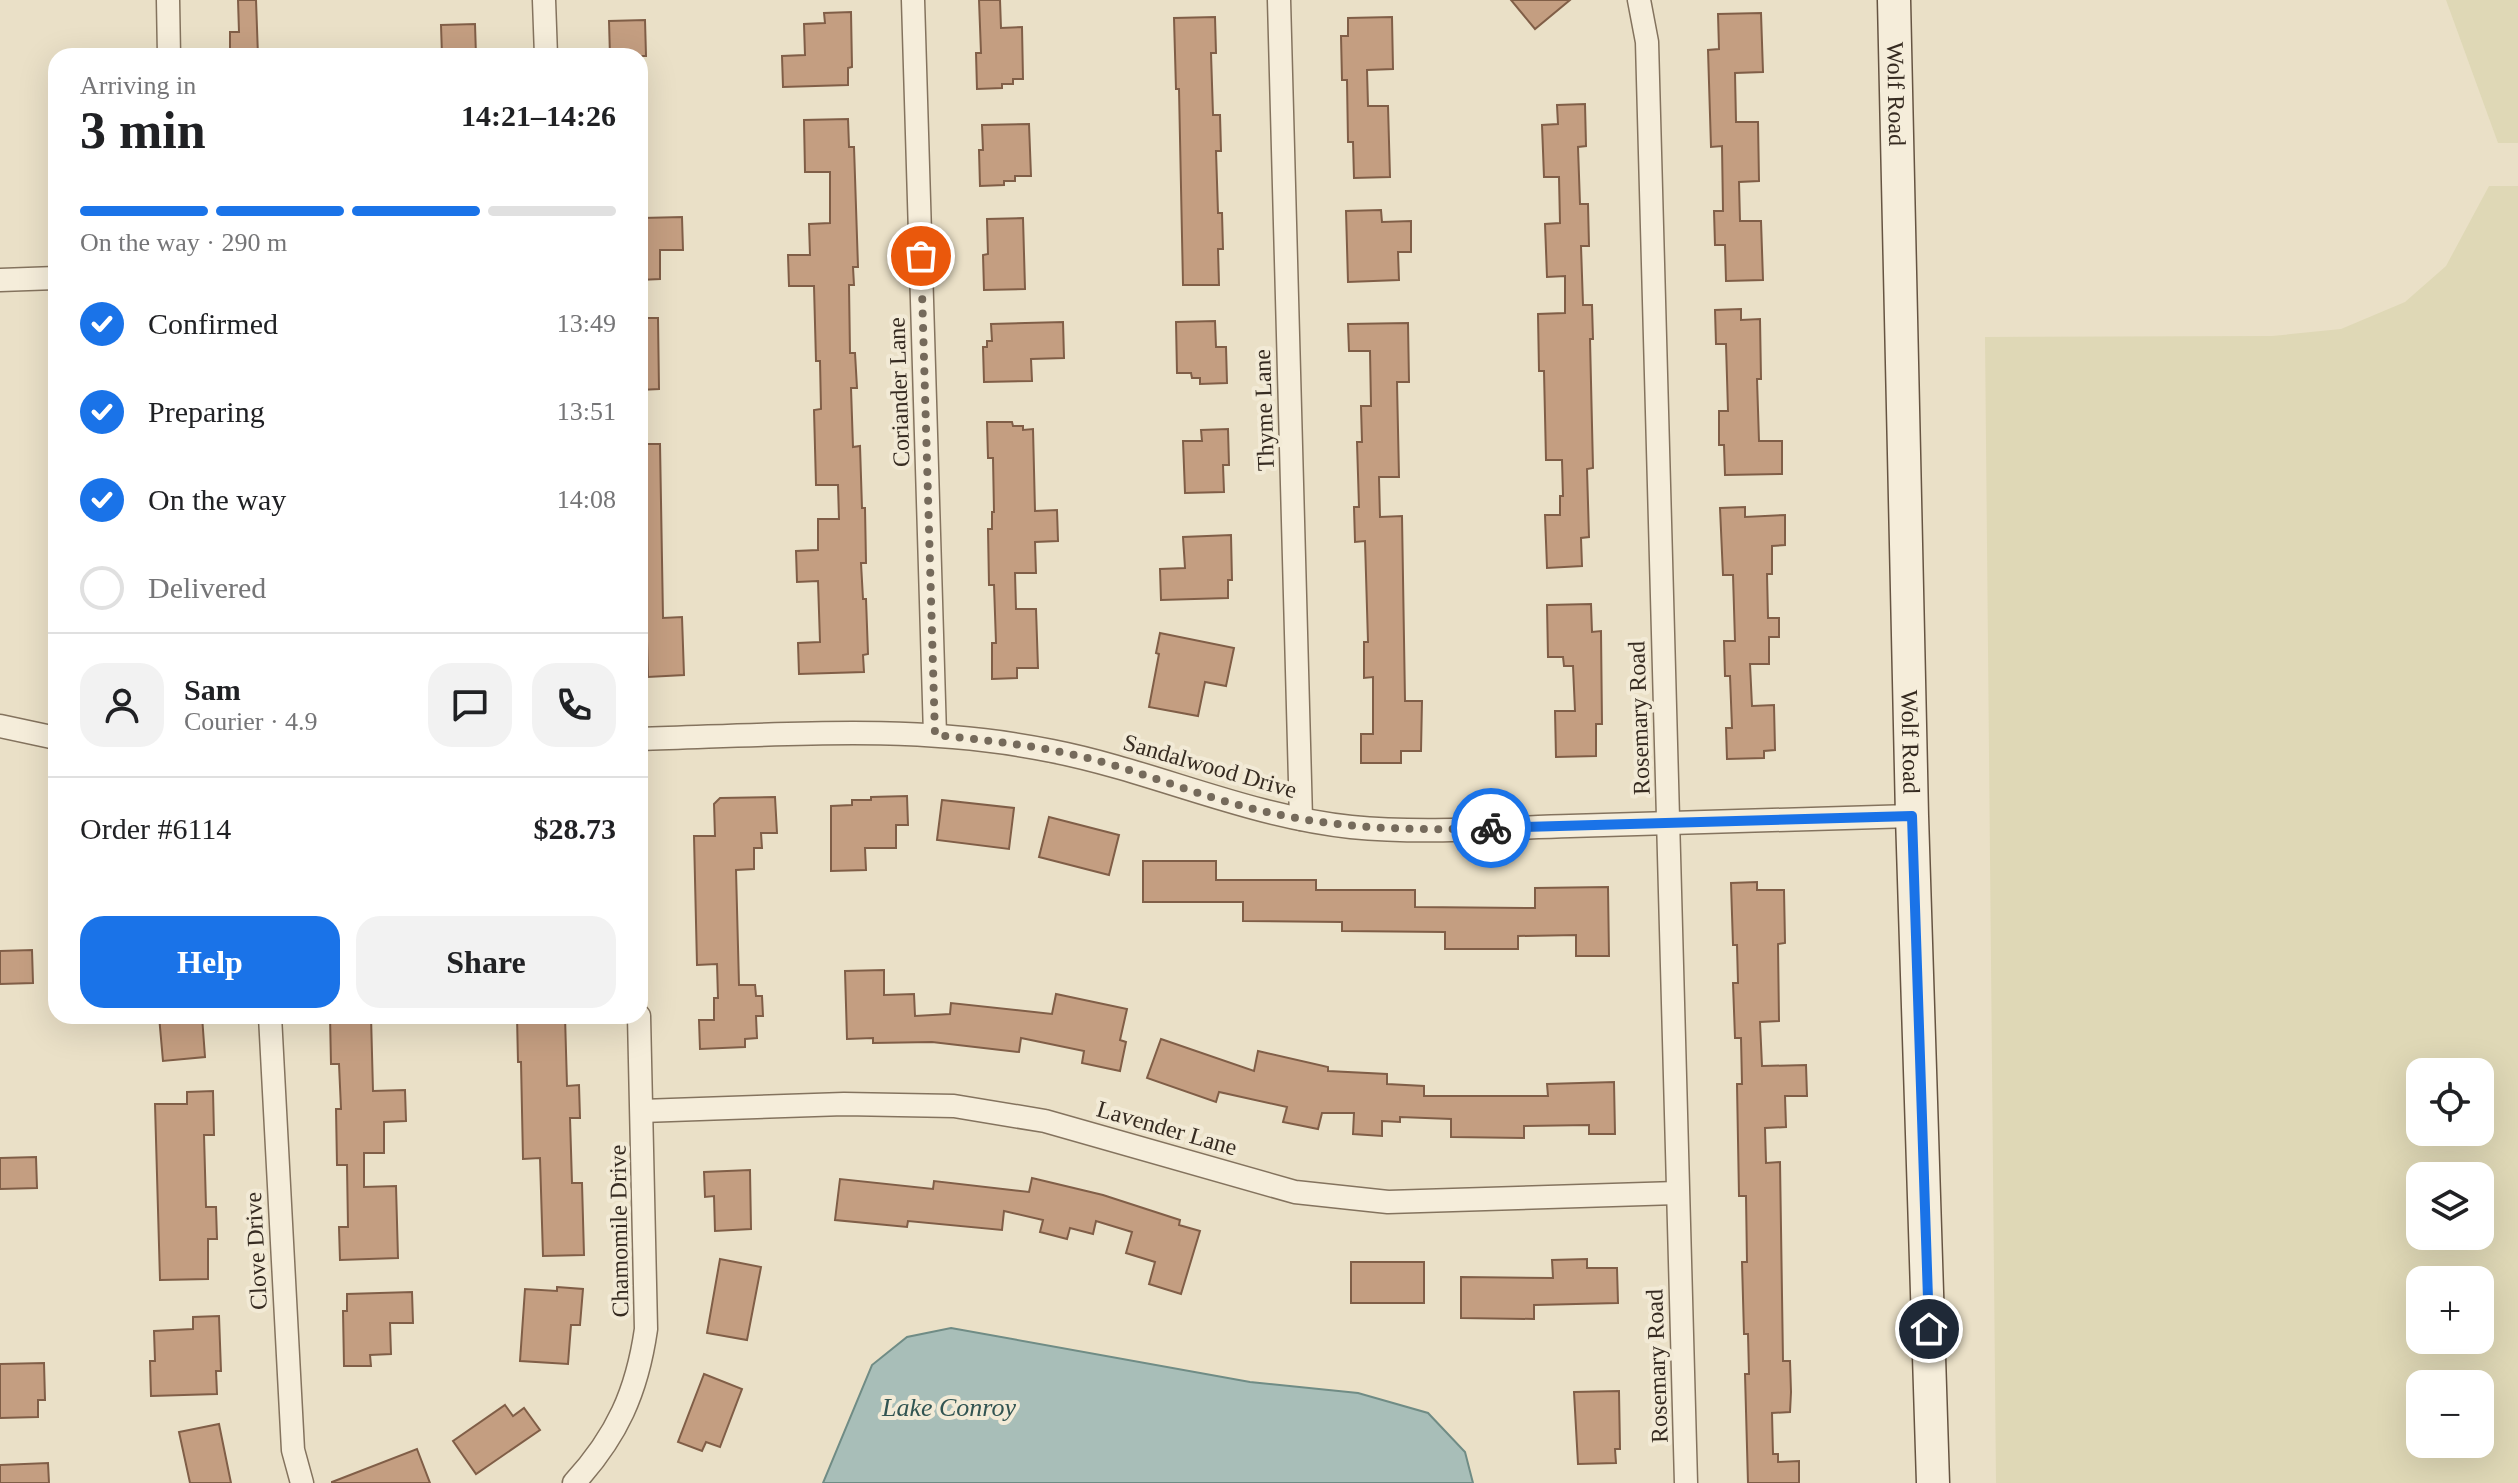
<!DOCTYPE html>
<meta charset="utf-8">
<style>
body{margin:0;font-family:Georgia,serif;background:#f2f2f2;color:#202124;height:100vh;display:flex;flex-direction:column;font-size:30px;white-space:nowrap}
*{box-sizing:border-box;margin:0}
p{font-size:26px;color:#757577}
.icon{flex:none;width:44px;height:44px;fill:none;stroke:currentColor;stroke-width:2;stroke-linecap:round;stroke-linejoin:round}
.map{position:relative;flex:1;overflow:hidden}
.details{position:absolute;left:48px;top:48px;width:600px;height:976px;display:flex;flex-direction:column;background:#fff;border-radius:24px;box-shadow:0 8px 32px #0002}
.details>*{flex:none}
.fabs{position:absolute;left:2406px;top:1058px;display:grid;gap:16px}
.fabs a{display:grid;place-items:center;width:88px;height:88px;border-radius:16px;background:#fff;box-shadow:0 8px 32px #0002;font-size:40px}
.pin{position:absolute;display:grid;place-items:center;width:68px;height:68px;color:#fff;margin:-34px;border:4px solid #fff;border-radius:50%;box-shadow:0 2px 8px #0007}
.courier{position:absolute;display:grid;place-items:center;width:80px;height:80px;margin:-40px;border:6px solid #1a73e8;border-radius:50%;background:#fff;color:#222;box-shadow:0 2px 10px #0007}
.overview em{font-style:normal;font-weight:800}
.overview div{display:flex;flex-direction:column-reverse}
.overview{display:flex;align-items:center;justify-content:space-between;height:136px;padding:0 32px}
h1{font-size:52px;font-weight:800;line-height:60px}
.bar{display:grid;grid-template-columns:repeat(4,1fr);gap:12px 8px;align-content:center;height:96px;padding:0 32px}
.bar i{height:10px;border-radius:6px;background:#e0e0e0}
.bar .selected{background:#1a73e8}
.bar p{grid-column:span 4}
.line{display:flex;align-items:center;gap:20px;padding:0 32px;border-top:2px solid #e0e0e0}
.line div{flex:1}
.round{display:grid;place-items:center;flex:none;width:84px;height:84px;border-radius:24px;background:#f2f2f2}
ol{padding:0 32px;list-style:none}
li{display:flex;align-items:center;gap:24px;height:88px}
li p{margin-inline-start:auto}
li .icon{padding:8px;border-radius:50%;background:#1a73e8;color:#fff;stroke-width:4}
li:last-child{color:#757577}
li i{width:44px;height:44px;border:4px solid #e0e0e0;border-radius:50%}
.cta{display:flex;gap:16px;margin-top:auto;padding:16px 32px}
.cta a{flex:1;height:92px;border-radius:24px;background:#1a73e8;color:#fff;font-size:32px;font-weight:800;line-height:92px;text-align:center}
.cta a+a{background:#f2f2f2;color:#202124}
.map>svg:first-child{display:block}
</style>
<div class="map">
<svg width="2518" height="1483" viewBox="0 0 2518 1483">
<rect width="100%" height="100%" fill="#eae0c7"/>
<g fill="#dfd8b6" fill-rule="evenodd">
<path d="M2446,0H2518V143H2498Z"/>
<path d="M2489,186H2518V1483H1996L1985,337L2272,336L2341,329L2405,302L2446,266ZM2420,1072H2480V1132H2420ZM2420,1176H2480V1236H2420ZM2420,1280H2480V1340H2420ZM2420,1384H2480V1444H2420Z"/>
</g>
<path fill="#a8beb8" stroke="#708c85" stroke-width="2" d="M951,1328L1250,1382L1358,1393L1428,1413L1465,1452L1473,1483H823L872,1365L907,1337Z"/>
<g fill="#c49e81" stroke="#805e47" stroke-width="2">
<path d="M238,0H256L258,56H230V32H239Z"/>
<path d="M979,0H1000L1001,28L1022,27L1023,79H1013V84H1002V88L977,89L976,53H981Z"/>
<path d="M1511,0H1570L1535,29Z"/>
<path d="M851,12L852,67L848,68V85L783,87L782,56L805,55L804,24L825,23L824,13Z"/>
<path d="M1761,13L1763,72L1735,73L1736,122H1758L1759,181L1739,182L1740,221H1761L1763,280L1726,281L1725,245H1715L1714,211H1723L1722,146L1711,147L1708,50L1719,49L1718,14Z"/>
<path d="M1215,17L1216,53H1211L1213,115H1220L1221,151H1216L1218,213H1222L1223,249H1218L1219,285H1183L1179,89H1176L1174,18Z"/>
<path d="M1392,17L1393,69L1367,70L1368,106H1388L1390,177L1354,178L1353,142H1348L1347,80H1342L1341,36H1348V18Z"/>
<path d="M645,20L646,56H610L609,21Z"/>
<path d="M475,24L476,56H442L441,25Z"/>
<path d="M1585,104L1586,146L1578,147L1580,204H1588L1589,246H1581L1583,305H1592L1593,339H1590L1593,468L1587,469L1589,537L1581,538L1582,566L1547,568L1545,515H1560V496H1563L1562,460H1546L1544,371H1539L1538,314L1565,313V276L1547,277L1545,224L1560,223L1559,177H1544L1542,125L1558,124L1557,105Z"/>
<path d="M848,119L849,147H854L858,267H853L854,285H849L850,353H855L857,388H851L853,447L860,446L862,508H865L866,563H861L863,599H866L868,654L863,655L864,672L799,674L798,643L820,642L818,581L797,582L796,551L818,550V519H839L838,485H816L814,410L821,409L820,361H816L814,286H789L788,255H810L809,224L830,223V172H805L804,120Z"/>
<path d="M1029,124L1031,176H1015V181H1004V185L980,186L979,150H983L982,125Z"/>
<path d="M1381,210L1382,222L1411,221V252H1398L1399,280L1348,282L1346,211Z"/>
<path d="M682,217L683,250H660V279L640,280V220L642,218Z"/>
<path d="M1023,218L1025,289L984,290L983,255L988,254L987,219Z"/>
<path d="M1741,309V320L1760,319L1761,379H1757L1759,441H1782V474L1725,475L1724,445H1719V411H1728L1726,344H1716L1715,310Z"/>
<path d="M640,318H658L659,389L640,390Z"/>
<path d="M1215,321L1216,347H1226L1227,383L1200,384V378H1192L1191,373H1177L1176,322Z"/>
<path d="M1063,322L1064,358L1031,359L1032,381L984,382L983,347H987V341H992L991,324Z"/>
<path d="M1408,323L1409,382H1397L1399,477H1379L1380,517L1402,516L1405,701H1422L1421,751H1401V763H1361V734H1373V677L1364,678V642H1368L1365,541L1355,542L1354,507H1359L1357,442H1362L1361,406H1371L1370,351H1349L1348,324Z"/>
<path d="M987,422H1012L1013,426H1023V430L1033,429L1035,511L1057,510L1058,541L1035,542L1036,573H1015L1016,609H1036L1038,668H1017V678L992,679V643H996L994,585H989L988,529H992V512H994L993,458H988Z"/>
<path d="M1228,429L1229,465H1223L1224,492L1185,493L1183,441H1202L1201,430Z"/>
<path d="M640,444H660L663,618L682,617L684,675L648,677L647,641H640Z"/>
<path d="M1745,507V517L1785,515V545L1772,546V574H1767L1768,618H1779V637H1769V664H1750L1752,706L1774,705L1775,750L1764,751V758L1727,759L1726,728H1732L1730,676H1725L1724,641H1735L1733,575H1723L1720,508Z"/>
<path d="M1231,535L1232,580H1228V598L1161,600L1160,569L1185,568L1183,537Z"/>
<path d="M1591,604L1592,632L1601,631L1602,724H1596V756L1556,757L1555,711H1575L1573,666H1564L1563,657H1548L1547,605Z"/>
<path d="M1160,633L1234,648L1226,686L1205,682L1198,716L1149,707L1159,654L1156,653Z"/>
<path d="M907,796L908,825H896V848H865L866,870L831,871V806L852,805V800H871V797Z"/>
<path d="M775,797L777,833H761L762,848H754V869L736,870L739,985H755L756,996H762L763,1016H756L757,1038L745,1039V1047L700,1049L699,1020H714V998H718L717,964L697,965L694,836H715L714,804L720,798Z"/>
<path d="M942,800L1014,808L1009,849L937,840Z"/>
<path d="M1049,817L1119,835L1109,875L1039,857Z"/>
<path d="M1143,861H1216V880H1316V890H1415V907L1535,908V888L1608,887L1609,956H1576V935L1518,936V949H1445V932L1342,931V922L1243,921V902H1143Z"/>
<path d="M1757,882V890H1784L1785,943L1778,944L1779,1021L1760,1022L1762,1066L1806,1065L1807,1096H1785L1786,1127L1765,1128L1766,1163L1780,1162L1783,1361H1790L1791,1392L1790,1412L1772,1413L1773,1454H1778V1462L1799,1461V1483H1748L1745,1374H1749L1748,1334H1744L1742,1262H1747L1746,1196H1739L1737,1084H1742L1741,1038H1735L1733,983H1738L1737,945H1733L1731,883Z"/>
<path d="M32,950L33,983L0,984V951Z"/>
<path d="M884,970V995L914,994L915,1016L950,1014L951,1003L1052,1014L1056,994L1127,1009L1120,1040L1126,1042L1120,1071L1082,1063L1084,1051L1021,1038L1019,1052L932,1042L873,1043V1038L847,1039L845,971Z"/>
<path d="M159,1016H202L205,1057L163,1061Z"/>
<path d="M330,1016H371L373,1091L405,1090L406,1121L384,1122V1153H364V1187L396,1186L398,1258L340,1260L339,1227H348L347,1165H337L336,1109H341L339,1064H331Z"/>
<path d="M517,1016H565L567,1086L579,1085L580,1118H570L572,1183H582L584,1255L543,1256L540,1158L523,1159L521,1062H518Z"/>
<path d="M1161,1039L1254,1071L1258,1051L1328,1067V1071L1387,1074V1084L1424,1086V1096H1548L1547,1084L1614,1082L1615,1134H1589V1125L1524,1126V1138L1451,1137V1119L1400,1117V1122L1382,1121V1136L1353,1134L1354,1113H1322L1318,1129L1283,1122L1287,1107L1219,1092L1216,1102L1147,1078Z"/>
<path d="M213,1091L214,1135H204L206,1207H216L217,1239H208V1279L160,1280L155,1104H187V1092Z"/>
<path d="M36,1157L37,1188L0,1189V1158Z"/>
<path d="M750,1170L751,1229L715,1231L714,1196L705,1197L704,1172Z"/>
<path d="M1032,1178L1103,1195L1180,1220L1179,1225L1200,1231L1181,1294L1149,1284L1155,1262L1126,1253L1132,1232L1096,1221L1093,1234L1070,1228L1067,1239L1040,1232L1043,1220L1004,1211L1002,1230L908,1221L907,1227L835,1220L840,1179L933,1189L934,1181L1029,1192Z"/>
<path d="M720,1259L761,1267L747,1340L707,1333Z"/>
<path d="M1587,1259V1268H1617L1618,1303L1534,1305V1319L1461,1318V1277L1553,1278L1552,1260Z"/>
<rect x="1351" y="1262" width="73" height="41"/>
<path d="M557,1287L583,1289L580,1325H571L568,1364L520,1361L525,1289L557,1291Z"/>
<path d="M412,1292L413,1323H390L391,1354L370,1355L371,1366H344L343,1311H347V1294Z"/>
<path d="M219,1316L221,1371H216L217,1394L151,1396L150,1361H155L154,1331L193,1329V1317Z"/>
<path d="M44,1363L45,1400H38V1417L0,1418V1364Z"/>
<path d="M704,1374L742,1389L720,1447L706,1442L702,1451L678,1442Z"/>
<path d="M1619,1391L1620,1449H1615L1616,1463L1578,1464L1574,1392Z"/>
<path d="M505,1405L513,1416L524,1408L540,1430L476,1474L453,1441Z"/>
<path d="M219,1424L231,1483H190L179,1432Z"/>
<path d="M417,1449L430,1483H332V1482Z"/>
<path d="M48,1463L49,1483H0V1465Z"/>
</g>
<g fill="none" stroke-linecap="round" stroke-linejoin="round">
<defs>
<g id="minor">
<path d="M168,0L169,56"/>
<path d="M544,0L546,56"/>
<path d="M913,0L935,735"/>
<path d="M1279,0L1301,819"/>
<path d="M1639,0L1647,42L1686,1483"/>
<path d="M0,280L56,278"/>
<path d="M0,726L56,738"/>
<path d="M640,739C777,735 916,723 1052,751C1153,771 1247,816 1351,827C1424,834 1498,828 1570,826C1684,822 1798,819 1912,816"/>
<path d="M270,1016L293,1450L302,1483"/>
<path d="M642,1111L844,1104L954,1106L1045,1121L1295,1192L1388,1202L1677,1193"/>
<path d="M574,1483C617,1436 637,1392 646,1329L639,1016"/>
</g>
<g id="secondary">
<path id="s1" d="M1894,0L1912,816L1933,1483"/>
</g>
</defs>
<use href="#minor" stroke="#84735e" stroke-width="25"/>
<use href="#secondary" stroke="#665442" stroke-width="35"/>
<use href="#minor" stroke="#f5edda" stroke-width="22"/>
<use href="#secondary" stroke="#f5edda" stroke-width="32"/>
</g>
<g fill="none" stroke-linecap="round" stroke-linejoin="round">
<path stroke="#756a5b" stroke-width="8" stroke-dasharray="0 14.4" d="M921,256L935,735C987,740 1041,746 1092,759C1151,775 1207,799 1267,812C1341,829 1415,831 1491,828"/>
<path stroke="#1a73e8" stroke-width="10" d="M1491,828L1912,816L1929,1329"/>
</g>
<g text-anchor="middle" stroke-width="8" stroke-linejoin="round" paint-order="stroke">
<g font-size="24" fill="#362b21" stroke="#f2ead6">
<text dy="8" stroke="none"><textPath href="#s1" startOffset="94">Wolf Road</textPath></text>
<text transform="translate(899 392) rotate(-92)" y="8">Coriander Lane</text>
<text transform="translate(1264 410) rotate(-92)" y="8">Thyme Lane</text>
<text transform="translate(1639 718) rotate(-92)" y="8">Rosemary Road</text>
<text dy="8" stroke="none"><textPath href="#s1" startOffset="742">Wolf Road</textPath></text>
<text transform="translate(1210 766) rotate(16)" y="8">Sandalwood Drive</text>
<text transform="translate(1167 1128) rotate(16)" y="8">Lavender Lane</text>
<text transform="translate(619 1231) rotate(-91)" y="8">Chamomile Drive</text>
<text transform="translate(256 1251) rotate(-93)" y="8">Clove Drive</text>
<text transform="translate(1657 1366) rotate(-92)" y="8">Rosemary Road</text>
</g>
<g font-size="26" font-style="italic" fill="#315452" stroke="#f2ead6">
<text x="949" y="1416">Lake Conroy</text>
</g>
</g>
</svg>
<div class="fabs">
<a><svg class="icon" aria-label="locate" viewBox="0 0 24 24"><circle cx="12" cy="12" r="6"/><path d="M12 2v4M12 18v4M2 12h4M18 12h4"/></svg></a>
<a><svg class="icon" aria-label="layers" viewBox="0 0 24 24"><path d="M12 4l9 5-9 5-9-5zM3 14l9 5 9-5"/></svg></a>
<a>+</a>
<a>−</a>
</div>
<div class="pin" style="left:921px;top:256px;background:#ea580c"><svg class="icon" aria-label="bag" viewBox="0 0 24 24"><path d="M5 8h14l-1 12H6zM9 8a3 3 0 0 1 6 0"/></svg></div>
<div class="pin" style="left:1929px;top:1329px;background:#1f2937"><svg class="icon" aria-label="home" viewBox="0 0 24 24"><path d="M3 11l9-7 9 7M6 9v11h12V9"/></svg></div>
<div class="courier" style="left:1491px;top:828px"><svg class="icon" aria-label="bike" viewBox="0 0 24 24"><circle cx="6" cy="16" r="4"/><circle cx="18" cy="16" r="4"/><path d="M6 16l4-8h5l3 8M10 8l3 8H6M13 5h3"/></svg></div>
<section class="details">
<div class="overview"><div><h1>3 min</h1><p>Arriving in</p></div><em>14:21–14:26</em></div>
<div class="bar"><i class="selected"></i><i class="selected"></i><i class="selected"></i><i></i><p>On the way · 290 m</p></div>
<ol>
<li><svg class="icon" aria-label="check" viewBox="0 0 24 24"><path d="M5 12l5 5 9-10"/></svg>Confirmed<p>13:49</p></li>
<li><svg class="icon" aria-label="check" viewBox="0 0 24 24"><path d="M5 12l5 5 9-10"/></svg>Preparing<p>13:51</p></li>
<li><svg class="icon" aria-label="check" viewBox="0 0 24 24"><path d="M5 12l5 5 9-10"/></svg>On the way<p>14:08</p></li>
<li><i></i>Delivered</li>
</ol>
<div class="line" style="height:144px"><a class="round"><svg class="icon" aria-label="person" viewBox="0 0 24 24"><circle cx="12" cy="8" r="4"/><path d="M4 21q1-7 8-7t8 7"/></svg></a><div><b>Sam</b><p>Courier · 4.9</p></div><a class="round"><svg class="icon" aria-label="chat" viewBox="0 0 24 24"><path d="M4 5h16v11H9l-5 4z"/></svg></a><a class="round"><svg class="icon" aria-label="phone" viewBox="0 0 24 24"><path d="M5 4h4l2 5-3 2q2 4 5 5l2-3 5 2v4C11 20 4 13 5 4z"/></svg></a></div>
<div class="line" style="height:104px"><div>Order #6114</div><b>$28.73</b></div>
<div class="cta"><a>Help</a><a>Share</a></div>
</section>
</div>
